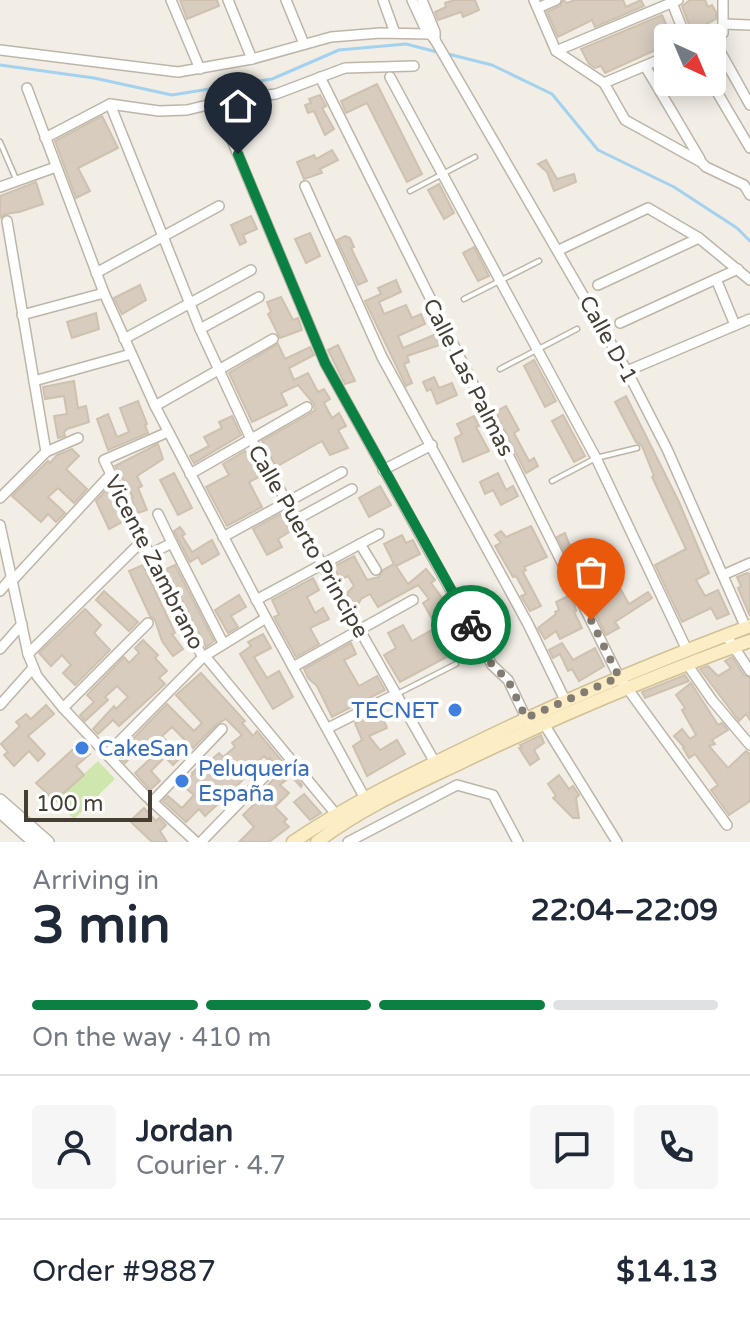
<!DOCTYPE html>
<meta charset="utf-8">
<style>
body{margin:0;font-family:"Varela Round",sans-serif;background:#f6f6f7;color:#1f2937;height:100vh;display:flex;flex-direction:column;font-size:30px;white-space:nowrap}
*{box-sizing:border-box;margin:0}
p{font-size:26px;color:#747a83}
.icon{flex:none;width:44px;height:44px;fill:none;stroke:currentColor;stroke-width:2;stroke-linecap:round;stroke-linejoin:round}
.map{position:relative;height:842px;overflow:hidden}
.details{display:flex;flex-direction:column;background:#fff;flex:1}
.details>*{flex:none}
.needle{width:52px;rotate:136deg}
.tools{position:absolute;left:654px;top:24px;display:grid;gap:16px}
.tools a{display:grid;place-items:center;width:72px;height:72px;border-radius:8px;background:#fff;box-shadow:0 4px 20px #0003;font-size:40px}
.scale{position:absolute;left:24px;bottom:20px;width:128px;box-sizing:border-box;padding-left:8px;border:4px solid #453e35;border-top:0;font-size:22px;line-height:28px;white-space:nowrap;color:#453e35;-webkit-text-stroke:6px #fff;paint-order:stroke}
.pin{position:absolute;display:grid;place-items:center;width:68px;height:68px;color:#fff;margin:-82px -34px;border-radius:50% 50% 50% 0;rotate:-45deg;box-shadow:0 0 8px #0007}
.pin .icon{rotate:45deg}
.courier{position:absolute;display:grid;place-items:center;width:80px;height:80px;margin:-40px;border:6px solid #0b8043;border-radius:50%;background:#fff;color:#222;box-shadow:0 2px 10px #0007}
.overview em{font-style:normal;font-weight:700}
.overview div{display:flex;flex-direction:column-reverse}
.overview{display:flex;align-items:center;justify-content:space-between;height:136px;padding:0 32px}
h1{font-size:52px;font-weight:700;line-height:60px}
.bar{display:grid;grid-template-columns:repeat(4,1fr);gap:12px 8px;align-content:center;height:96px;padding:0 32px}
.bar i{height:10px;border-radius:6px;background:#e0e1e3}
.bar .active{background:#0b8043}
.bar p{grid-column:span 4}
.line{display:flex;align-items:center;gap:20px;padding:0 32px;border-top:2px solid #e0e1e3}
.line div{flex:1}
.round{display:grid;place-items:center;flex:none;width:84px;height:84px;border-radius:8px;background:#f6f6f7}
.map>svg:first-child{display:block}
</style>
<div class="map">
<svg width="750" height="842" viewBox="0 0 750 842">
<rect width="100%" height="100%" fill="#f2eee6"/>
<path fill="#cfe6af" d="M98,761L115,779L74,819L55,801Z"/>
<g fill="none" stroke-linecap="round" stroke-linejoin="round">
<g stroke="#a3d2ee" stroke-width="3">
<path d="M448,54L492,65L552,94L598,150L674,187L737,228L750,241"/>
<path d="M0,65L94,78L172,95L272,79L339,50L406,44L437,52"/>
</g>
</g>
<g fill="#d7ccbe" stroke="#cec1af" stroke-width="2">
<path d="M180,0H217L219,6L187,19Z"/>
<path d="M454,0H475L479,10L463,17L461,12L438,20L435,12L446,7L445,3Z"/>
<path d="M563,0L567,3L575,0H623L626,7L641,0L644,6L595,27L592,20L558,37L547,12L560,6Z"/>
<path d="M690,0H705L708,7L712,5L716,12V19L692,32L682,6Z"/>
<path d="M662,15L672,38L660,44L662,47L605,73L601,66L595,68L589,64L581,49Z"/>
<path d="M377,84L422,174L407,182L367,103L346,113L341,101Z"/>
<path d="M320,95L326,106L322,108L334,129L325,135L314,111L308,113L305,105L311,103L309,99Z"/>
<path d="M102,116L118,148L78,168L90,191L76,198L55,141Z"/>
<path d="M332,150L338,160L320,169L322,173L304,179L297,162L314,155L316,159Z"/>
<path d="M546,160L557,179L574,174L576,182L554,191L547,172L538,164Z"/>
<path d="M36,182L43,204L19,212L5,214L0,218V196Z"/>
<path d="M439,184L454,213L444,219L428,190Z"/>
<path d="M251,216L257,229L243,235L246,242L240,245L231,225Z"/>
<path d="M310,233L320,256L306,263L295,239Z"/>
<path d="M345,236L350,238L354,247L351,248L367,281L358,285L337,240Z"/>
<path d="M474,247L489,276L478,281L463,253Z"/>
<path d="M396,280L401,292L379,302L384,314L406,305L412,318L421,314L425,324L398,336L403,348L436,334L440,345L407,356L409,362L404,364L412,383L406,386L365,301L381,294L378,288Z"/>
<path d="M140,285L146,300L122,314L114,298Z"/>
<path d="M281,297L293,320L298,318L302,330L280,338L268,314L271,312L267,302Z"/>
<path d="M96,313L99,329L72,338L67,322Z"/>
<path d="M278,344L285,359L310,347L314,355L289,368L294,380L308,373L318,392L324,389L330,399L324,403L332,418L339,413L346,426L338,430L348,448L330,455L322,441L276,467L262,441L311,413L315,410L314,404L298,385L281,393L287,405L252,422L229,373Z"/>
<path d="M338,345L355,381L345,384L328,350Z"/>
<path d="M534,360L556,401L545,407L524,366Z"/>
<path d="M434,377L439,388L452,383L457,395L437,404L431,389L427,391L423,382Z"/>
<path d="M74,381L78,408L86,406L89,422L67,429L64,432L65,436L58,438L54,416L67,414L64,396L45,399L43,387Z"/>
<path d="M626,396L679,502L709,573L696,580L705,596L718,590L729,614L717,619L711,608L682,622L655,565L686,549L652,477L654,476L642,446L636,442L615,402Z"/>
<path d="M138,401L147,424L145,425L148,433L108,450L97,419L108,414L117,437L129,432L120,408Z"/>
<path d="M506,406L519,430L514,433L529,461L534,458L538,466L526,473L495,412Z"/>
<path d="M563,415L585,456L574,462L552,421Z"/>
<path d="M232,416L241,435L194,463L190,456L209,446L204,437L222,428L219,422Z"/>
<path d="M474,416L479,426L476,427L489,451L463,462L455,438L462,434L457,424Z"/>
<path d="M158,444L163,459L137,476L142,486L138,488L147,510L138,513L131,498L133,497L115,466Z"/>
<path d="M72,449L79,456L66,469L87,489L74,503L58,488L48,497L65,513L56,522L48,514L41,522L12,496L48,461L50,463L57,455Z"/>
<path d="M245,451L259,477L249,482L262,507L227,526L206,487L229,475L223,464Z"/>
<path d="M174,473L192,508L178,515L160,480Z"/>
<path d="M498,473L506,490L513,486L518,496L501,505L493,490L485,494L480,482Z"/>
<path d="M380,486L391,505L369,517L359,498Z"/>
<path d="M108,488L124,521L109,529L96,501Z"/>
<path d="M280,514L291,531L278,539L282,547L267,555L253,529Z"/>
<path d="M531,526L547,557L524,567L526,570L523,572L541,606L530,611L521,596L526,594L516,576L513,577L495,546L501,543L495,535L501,531L506,537Z"/>
<path d="M180,527L185,534L182,536L192,552L212,540L219,554L202,564L198,557L190,562L174,531Z"/>
<path d="M565,533L573,554L579,551L585,562L600,553L629,604L648,592L652,598L615,622L619,628L606,635L584,589L603,580L596,569L578,578L557,537Z"/>
<path d="M402,535L406,543L413,540L420,554L396,566L408,584L426,569L435,580L431,583L448,606L441,610L455,633L446,639L454,653L400,682L384,655L396,648L388,633L403,625L412,641L437,627L423,603L429,599L418,585L378,607L370,594L361,599L356,608L347,593L354,586L348,576L340,580L333,567L354,556L367,580L379,577L383,570L394,564L384,544Z"/>
<path d="M143,565L175,633L172,634L183,649L173,656L162,641L155,620L150,616L129,571Z"/>
<path d="M175,565L214,641L206,647L166,569Z"/>
<path d="M747,573L750,574V616L738,588L741,586L737,577Z"/>
<path d="M313,578L319,590L307,597L315,613L323,608L329,619L310,628L319,644L296,657L274,617L279,615L272,600Z"/>
<path d="M104,591L138,622L129,631L96,600Z"/>
<path d="M239,595L246,607L231,616L238,627L228,633L215,610Z"/>
<path d="M570,595L575,606L576,611L574,612L582,628L560,639L556,631L545,639L538,628L556,614L555,612L559,610L556,602Z"/>
<path d="M85,609L101,625L94,633L110,650L75,685L63,673L71,665L62,655L51,666L39,653Z"/>
<path d="M263,634L271,648L254,657L267,678L279,671L293,697L273,709L240,654L251,646L248,642Z"/>
<path d="M143,640L158,655L155,658L167,671L159,678L165,684L119,726L113,720L98,734L93,729L114,706L116,709L128,697L117,686L105,697L108,700L85,721L80,715L94,702L87,695L124,657L129,663L139,653L135,648Z"/>
<path d="M351,643L356,654L344,660L359,686L377,676L385,690L332,717L317,686L308,678L304,669Z"/>
<path d="M562,643L573,660L595,648L604,666L579,681L572,669L568,671L560,654L553,658L549,650Z"/>
<path d="M732,657L744,675L750,678V720L746,714L739,721L700,669L708,666L718,676L731,668L725,661Z"/>
<path d="M201,673L245,721L242,723L253,736L257,731L302,785L301,787L291,776L280,785L289,793L275,807L287,819L284,822L289,827L269,842H239L254,827L243,815L267,792L264,789L280,773L270,758L268,760L264,756L248,770L250,772L234,789L205,816L199,809L186,822L163,801L168,796L182,808L194,795L183,786L193,774L192,773L209,757L211,760L219,753L223,757L235,747L232,743L242,735L226,719L217,724L193,748L172,727L162,736L166,740L164,742L180,758L173,765L165,757L151,771L160,781L150,790L135,773L150,759L139,748L125,763L117,755L167,704L194,731L202,723L176,695Z"/>
<path d="M685,675L689,681L645,698L642,692Z"/>
<path d="M691,683L718,725L722,723L728,730L712,740L715,744L709,746L728,768L746,751L750,754V801L729,815L711,790L718,785L695,754L689,758L683,748L684,747L674,736L682,729L690,739L696,735L682,710L685,708L676,695Z"/>
<path d="M46,705L54,714L28,736L45,754L38,761L29,751L14,766L4,755L8,752L1,744L20,726L16,722L26,714L31,719Z"/>
<path d="M380,711L387,728L369,736L380,750L397,740L405,754L367,776L353,746L362,740L355,723Z"/>
<path d="M541,735L544,743L534,750L539,759L530,765L519,748L522,747L520,745Z"/>
<path d="M80,743L90,754L76,766L84,775L55,801L36,783Z"/>
<path d="M559,775L569,789L573,786L579,795L576,798L579,818H573L553,798L556,796L548,784Z"/>
<path d="M304,794L321,813L310,820L294,802Z"/>
<path d="M144,808L156,821L159,818L166,825L160,831L167,842H152L130,821Z"/>
</g>
<g fill="none" stroke-linecap="round" stroke-linejoin="round">
<defs>
<g id="service">
<path d="M0,142L16,179"/>
<path d="M410,191L475,157"/>
<path d="M464,299L539,261"/>
<path d="M500,369L577,329"/>
<path d="M552,481L596,458L637,448"/>
<path d="M399,693L456,664"/>
</g>
<g id="minor">
<path d="M171,0L200,69"/>
<path d="M228,0L252,59"/>
<path d="M286,0L304,44"/>
<path d="M383,0L395,33"/>
<path d="M412,0L424,26L435,40L627,371L667,449L746,628"/>
<path d="M422,0L435,32V40"/>
<path d="M534,0L556,51L604,83L625,120L701,162L706,167L744,185L750,195"/>
<path d="M671,0L686,38"/>
<path d="M538,8L556,0"/>
<path d="M723,24L750,25"/>
<path d="M712,37L750,105"/>
<path d="M710,38L723,33V0"/>
<path d="M0,50L178,72L252,59L331,37L380,33L429,34"/>
<path d="M556,51L678,0"/>
<path d="M645,66L700,159"/>
<path d="M320,77L619,677L727,825"/>
<path d="M390,77L596,458L687,650"/>
<path d="M711,82L750,148"/>
<path d="M604,83L668,56"/>
<path d="M27,88L104,293L155,406L266,618L367,802"/>
<path d="M216,102L325,363L492,665L508,680L528,722"/>
<path d="M110,104L200,329L251,439L437,766"/>
<path d="M45,138L110,104L159,111L187,110L232,99L276,94L345,68L414,66"/>
<path d="M305,186L382,357L528,624L565,700"/>
<path d="M0,187L56,167"/>
<path d="M7,221L46,452"/>
<path d="M559,250L648,208L699,238L750,280"/>
<path d="M96,273L219,206"/>
<path d="M716,279L735,325"/>
<path d="M598,285L699,238"/>
<path d="M22,315L104,293"/>
<path d="M620,323L738,269"/>
<path d="M200,329L259,297"/>
<path d="M124,339L251,270"/>
<path d="M627,371L750,319"/>
<path d="M34,381L131,354"/>
<path d="M155,406L273,339"/>
<path d="M168,432L104,460L185,627L203,657L205,656L340,819"/>
<path d="M383,470L432,445"/>
<path d="M190,474L307,407"/>
<path d="M0,498L46,452L78,438"/>
<path d="M158,514L172,543"/>
<path d="M297,519L352,489"/>
<path d="M0,525L28,654L37,676L63,708L144,794L196,842"/>
<path d="M223,537L342,472"/>
<path d="M360,544L379,534"/>
<path d="M150,554L172,543L223,643"/>
<path d="M723,575L750,563"/>
<path d="M0,591L11,578L12,581L111,474"/>
<path d="M256,600L360,544L376,570"/>
<path d="M726,635L750,671"/>
<path d="M0,649L22,624"/>
<path d="M28,654L143,540"/>
<path d="M687,664L712,700L750,745"/>
<path d="M293,667L413,600"/>
<path d="M0,705L33,668"/>
<path d="M63,708L148,623"/>
<path d="M544,724L617,842"/>
<path d="M328,728L396,694"/>
<path d="M107,754L203,657L266,618"/>
<path d="M152,802L222,729"/>
<path d="M201,842L266,775"/>
<path d="M348,842L457,785L493,795L518,842"/>
</g>
<g id="tertiary">
<path d="M0,800L48,842"/>
<path d="M0,812L34,842"/>
</g>
<g id="secondary">
<path d="M293,842C346,806 401,779 459,751C554,704 651,663 750,626"/>
<path d="M317,842C361,808 412,786 462,762C556,717 652,676 750,641"/>
</g>
</defs>
<use href="#service" stroke="#beb5a8" stroke-width="7"/>
<use href="#minor" stroke="#beb5a8" stroke-width="12"/>
<use href="#tertiary" stroke="#beb5a8" stroke-width="14"/>
<use href="#secondary" stroke="#d2c096" stroke-width="15"/>
<use href="#service" stroke="#fff" stroke-width="4"/>
<use href="#minor" stroke="#fff" stroke-width="9"/>
<use href="#tertiary" stroke="#fff" stroke-width="11"/>
<use href="#secondary" stroke="#fdedc5" stroke-width="12"/>
</g>
<g fill="none" stroke-linecap="round" stroke-linejoin="round">
<path stroke="#827c73" stroke-width="8" stroke-dasharray="0 14.4" d="M471,625L492,665L508,680L526,718L619,677L591,620"/>
<path stroke="#0b8043" stroke-width="10" d="M238,154L325,363L471,625"/>
</g>
<g fill="#3f7fe0" stroke="#fff" stroke-width="3">
<circle cx="455" cy="710" r="8"/>
<circle cx="82" cy="748" r="8"/>
<circle cx="182" cy="781" r="8"/>
</g>
<g text-anchor="middle" stroke-width="8" stroke-linejoin="round" paint-order="stroke">
<g font-size="22" fill="#453e35" stroke="#fff">
<text transform="translate(609 339) rotate(61)" y="8">Calle D-1</text>
<text transform="translate(469 377) rotate(63)" y="8">Calle Las Palmas</text>
<text transform="translate(309 541) rotate(60)" y="8">Calle Puerto Principe</text>
<text transform="translate(155 562) rotate(63)" y="8">Vicente Zambrano</text>
</g>
<g font-size="22" fill="#366cbe" stroke="#fff" text-anchor="start">
<text x="439" y="718" text-anchor="end">TECNET</text>
<text x="98" y="756">CakeSan</text>
<text x="198" y="776">Peluquería<tspan x="198" dy="25">España</tspan></text>
</g>
</g>
</svg>
<div class="tools">
<a><svg class="needle" viewBox="-14 -14 28 28"><path d="M0-13l5 13h-10z" fill="#e53935"/><path d="M0 13l5-13h-10z" fill="#747a83"/></svg></a>
</div>
<div class="scale">100 m</div>
<div class="pin" style="left:591px;top:620px;background:#ea580c"><svg class="icon" aria-label="bag" viewBox="0 0 24 24"><path d="M5 8h14l-1 12H6zM9 8a3 3 0 0 1 6 0"/></svg></div>
<div class="pin" style="left:238px;top:154px;background:#1f2937"><svg class="icon" aria-label="home" viewBox="0 0 24 24"><path d="M3 11l9-7 9 7M6 9v11h12V9"/></svg></div>
<div class="courier" style="left:471px;top:625px"><svg class="icon" aria-label="bike" viewBox="0 0 24 24"><circle cx="6" cy="16" r="4"/><circle cx="18" cy="16" r="4"/><path d="M6 16l4-8h5l3 8M10 8l3 8H6M13 5h3"/></svg></div>
</div>
<section class="details">
<div class="overview"><div><h1>3 min</h1><p>Arriving in</p></div><em>22:04–22:09</em></div>
<div class="bar"><i class="active"></i><i class="active"></i><i class="active"></i><i></i><p>On the way · 410 m</p></div>
<div class="line" style="height:144px"><a class="round"><svg class="icon" aria-label="person" viewBox="0 0 24 24"><circle cx="12" cy="8" r="4"/><path d="M4 21q1-7 8-7t8 7"/></svg></a><div><b>Jordan</b><p>Courier · 4.7</p></div><a class="round"><svg class="icon" aria-label="chat" viewBox="0 0 24 24"><path d="M4 5h16v11H9l-5 4z"/></svg></a><a class="round"><svg class="icon" aria-label="phone" viewBox="0 0 24 24"><path d="M5 4h4l2 5-3 2q2 4 5 5l2-3 5 2v4C11 20 4 13 5 4z"/></svg></a></div>
<div class="line" style="height:104px"><div>Order #9887</div><b>$14.13</b></div>
</section>
